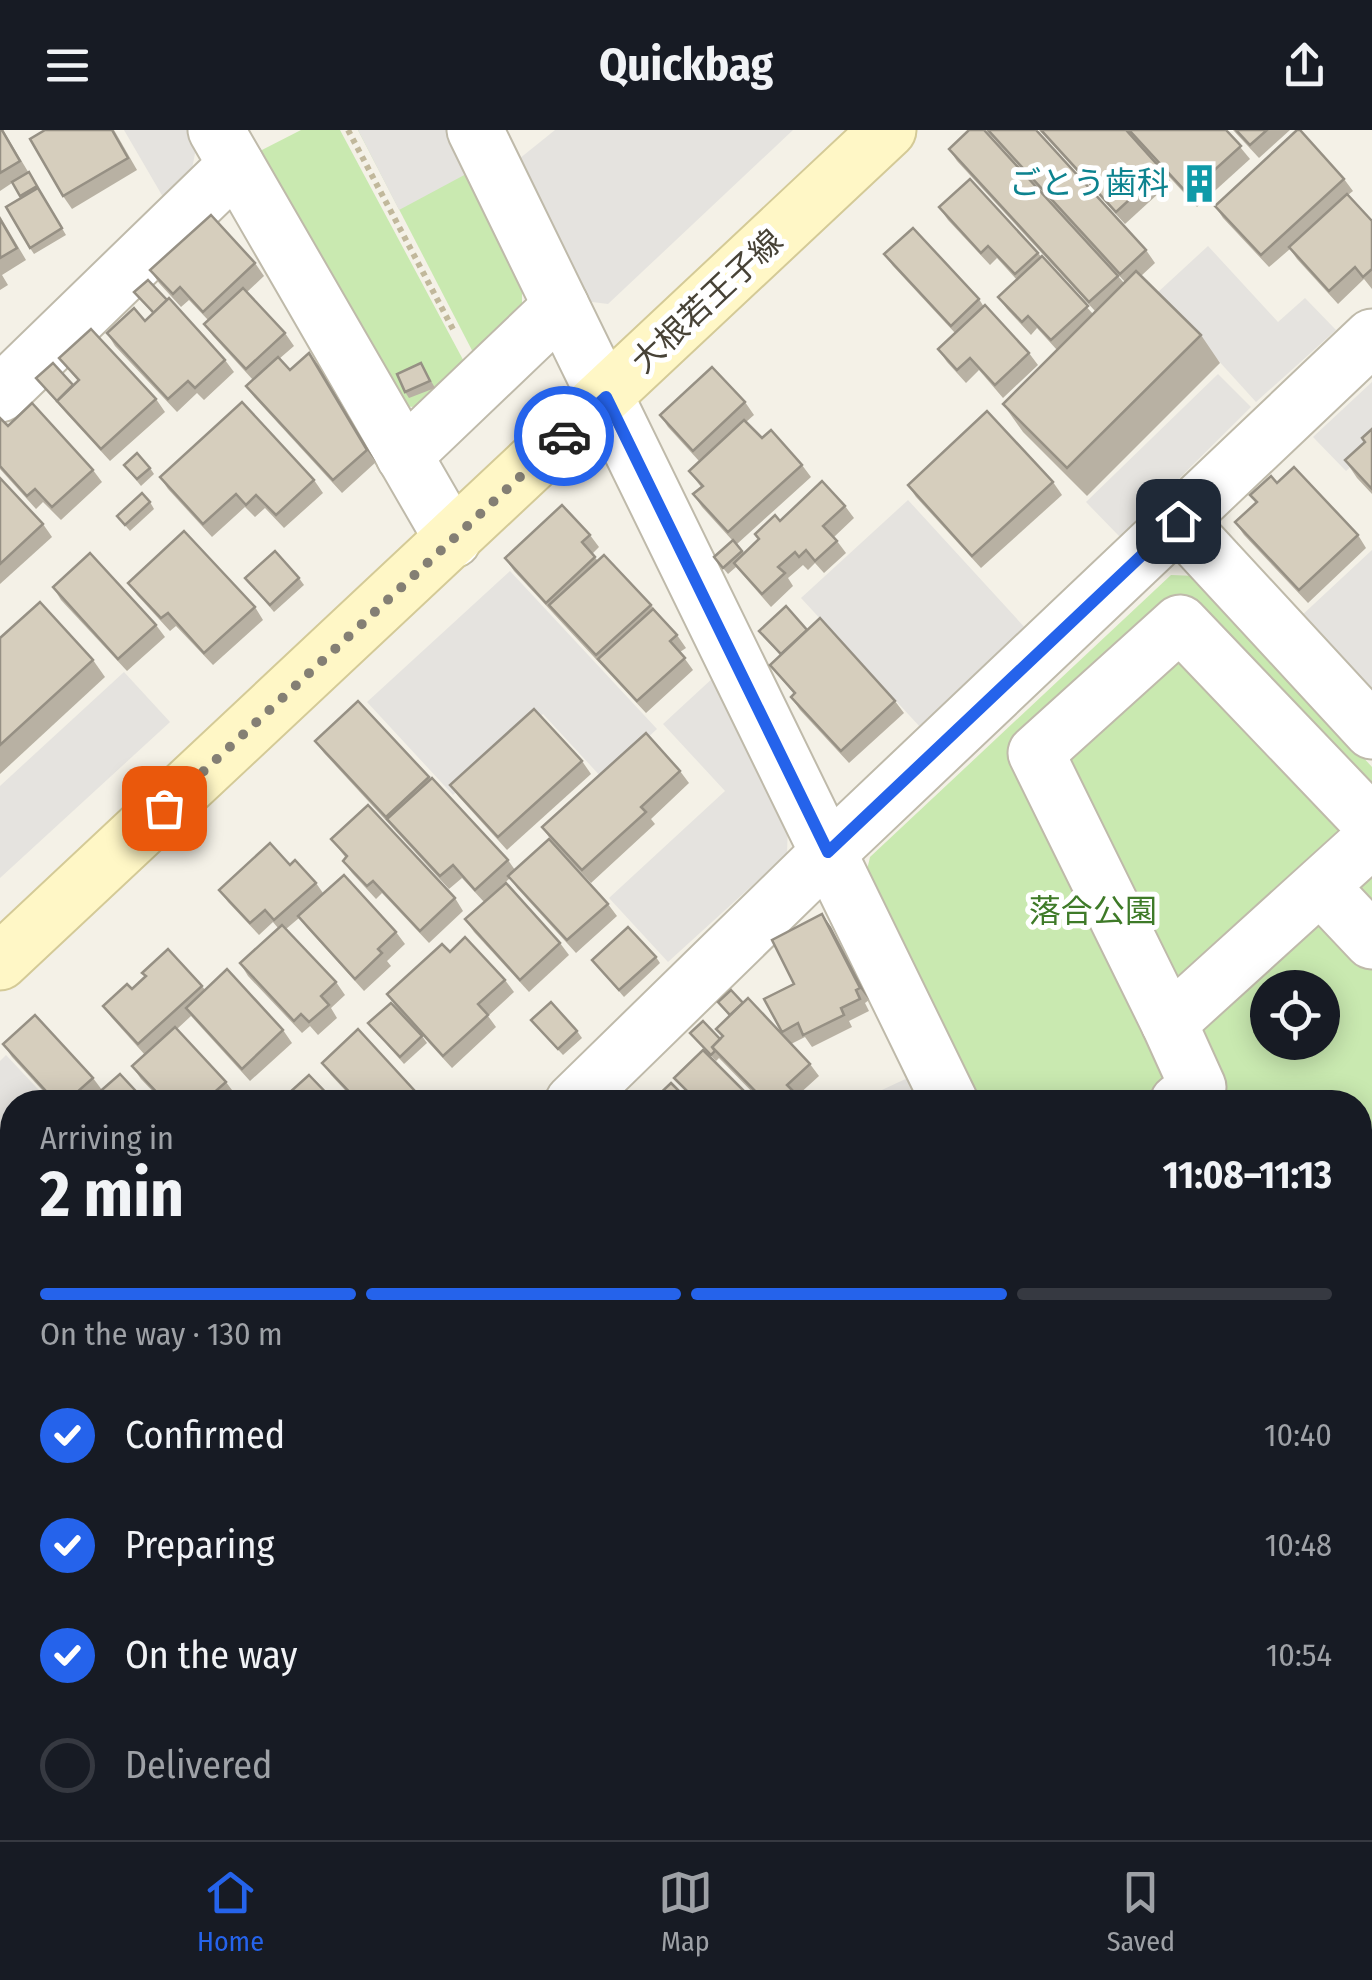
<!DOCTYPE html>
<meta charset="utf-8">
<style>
body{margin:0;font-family:"Fira Sans Condensed","Noto Sans JP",sans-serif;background:#20242c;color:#f1f3f6;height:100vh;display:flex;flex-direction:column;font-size:38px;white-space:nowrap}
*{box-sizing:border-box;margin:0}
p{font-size:32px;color:#9ea1a6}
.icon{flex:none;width:55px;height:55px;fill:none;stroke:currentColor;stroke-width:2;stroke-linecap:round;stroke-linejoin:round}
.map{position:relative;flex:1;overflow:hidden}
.side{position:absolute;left:0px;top:960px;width:1372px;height:750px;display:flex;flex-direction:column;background:#171b24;border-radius:40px 40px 0 0;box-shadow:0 5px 25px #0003}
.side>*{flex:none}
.controls{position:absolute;left:1250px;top:840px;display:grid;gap:20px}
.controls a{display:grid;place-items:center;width:90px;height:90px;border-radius:50%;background:#171b24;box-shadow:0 5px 25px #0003;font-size:50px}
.pin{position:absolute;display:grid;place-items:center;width:85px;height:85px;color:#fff;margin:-42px;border-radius:20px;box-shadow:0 5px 15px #0006}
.courier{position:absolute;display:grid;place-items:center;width:100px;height:100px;margin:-50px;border:8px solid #2563eb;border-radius:50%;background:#fff;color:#222;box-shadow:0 2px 12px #0007}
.headline em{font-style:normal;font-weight:700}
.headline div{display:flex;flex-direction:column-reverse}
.headline{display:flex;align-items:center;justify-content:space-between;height:170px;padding:0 40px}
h1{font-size:65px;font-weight:700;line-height:75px}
.bar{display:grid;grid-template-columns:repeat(4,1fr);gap:15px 10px;align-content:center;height:120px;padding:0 40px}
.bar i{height:12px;border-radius:8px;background:#363941}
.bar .current{background:#2563eb}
.bar p{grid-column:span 4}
ol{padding:0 40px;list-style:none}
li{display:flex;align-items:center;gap:30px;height:110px}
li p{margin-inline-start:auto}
li .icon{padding:10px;border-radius:50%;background:#2563eb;color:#fff;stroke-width:4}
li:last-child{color:#9ea1a6}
li i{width:55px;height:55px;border:5px solid #363941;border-radius:50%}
header{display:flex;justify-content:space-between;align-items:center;height:130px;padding:0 40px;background:#171b24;font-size:45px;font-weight:700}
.menu{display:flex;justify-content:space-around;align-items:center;height:140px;border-top:2px solid #363941;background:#171b24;font-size:28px;color:#9ea1a6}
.menu a{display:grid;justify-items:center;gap:5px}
.menu .current{color:#2563eb}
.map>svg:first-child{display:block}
</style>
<header><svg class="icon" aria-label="menu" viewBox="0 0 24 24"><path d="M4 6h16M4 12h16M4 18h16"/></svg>Quickbag<svg class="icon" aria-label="share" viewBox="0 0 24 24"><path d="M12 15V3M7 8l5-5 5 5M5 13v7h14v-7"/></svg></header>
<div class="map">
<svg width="1372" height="1710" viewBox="0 0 1372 1710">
<rect width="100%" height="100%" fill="#f4f1e7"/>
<g fill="#c9e9b0" fill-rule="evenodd">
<path d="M301,0H340L468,239L430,278L399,276L258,22Z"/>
<path d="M358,0H448L522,157V188L477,230Z"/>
<path d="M1171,445L1197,446L1372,637V1614L1360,1602V972H972L864,753L870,727ZM1268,858H1322V912H1268Z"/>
</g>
<g fill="#e5e3df">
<path d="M124,0H189L197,13L192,39L163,67Z"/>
<path d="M358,0H448L468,43L399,80Z"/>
<path d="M555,0H793L608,174L584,171L514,33Z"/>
<path d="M1208,116L1278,192L1305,168L1336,200L1256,272L1157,163Z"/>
<path d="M1218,244L1251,277L1120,407L1086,372Z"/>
<path d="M1372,252V317L1346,341L1313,307Z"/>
<path d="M908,370L1028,501L921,598L801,468Z"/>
<path d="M1372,420V566L1299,488Z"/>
<path d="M510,441L657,599L603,649L543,584L453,665L367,572Z"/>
<path d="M124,542L170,592L0,748V656Z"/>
<path d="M715,546L788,693L787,724L668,832L609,768L725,661L663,594Z"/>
<path d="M6,925L50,972H12V1113L0,1100V931Z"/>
<path d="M912,946L925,972H856Z"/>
<path d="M0,1675L12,1688V1698H22L35,1710H0Z"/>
<path d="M411,1698H459L471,1710H398Z"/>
<path d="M997,1698H1226L1213,1710H984Z"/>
</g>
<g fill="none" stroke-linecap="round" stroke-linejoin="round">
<defs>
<g id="street">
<path d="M216,0L453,410"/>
<path d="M475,0L950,972"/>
<path d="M0,264L236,35"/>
<path d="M404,326L561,176"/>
<path d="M1178,391L1372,601"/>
<path d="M1372,694L1180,493L1036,623L1169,893L1372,709"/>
<path d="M1321,757L1372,811"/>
<path d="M1169,893L1198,957L1178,972"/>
<path d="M573,972L829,722L1372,207"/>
<path d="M0,1512L12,1500"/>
<path d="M1360,1627L1372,1639"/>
<path d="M227,1698L240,1710"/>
<path d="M377,1710L389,1698"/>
<path d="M953,1710L966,1698"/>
</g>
<path id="secondary" d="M0,832L888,0"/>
</defs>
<use href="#street" stroke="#bfbaaa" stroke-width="59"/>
<use href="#secondary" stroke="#d4ca97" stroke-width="59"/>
<path stroke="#c1b89b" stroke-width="6" stroke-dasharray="5 5" stroke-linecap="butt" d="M348,0L455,203"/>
<use href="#street" stroke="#fff" stroke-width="55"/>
<use href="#secondary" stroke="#fff7c6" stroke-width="55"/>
</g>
<g fill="#b8b1a3">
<path d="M0,0H3L66,105L34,124L30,118L22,68L12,53L0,61Z"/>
<path d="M45,0H114L137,40L72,79L63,66Z"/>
<path d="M986,0H1036L1146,120L1155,133L1141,146L1201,205L1220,233L1087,366L1023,302L1003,274L1057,220L1037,198L1031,205L1007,179L998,167L1017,150L997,128L990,135L948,90L939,77L1038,123L1093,184L1095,181L957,31L949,19L1118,146L1124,153L1125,152Z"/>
<path d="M1039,0H1126L1162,40L1171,52L1125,94Z"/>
<path d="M1126,0H1226L1250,29L1197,77Z"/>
<path d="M1233,0H1290L1259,28Z"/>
<path d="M1344,49L1353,61L1348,65L1372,91V159L1364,149L1338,174L1297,129L1290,119L1269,137L1223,88L1215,76Z"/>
<path d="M0,86L26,130L2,145L8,155L0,160Z"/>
<path d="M884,124L979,169L984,177L1029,223L1038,235L1003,268L979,240L966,253L947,232L938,219L955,203L893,136Z"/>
<path d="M255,133L264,146L247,162L285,203L294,216L279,229L290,240L318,235L376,332L342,363L255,268L246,256L253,250L213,206L204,194L208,190L189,170L181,177L159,153L150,140Z"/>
<path d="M134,162L225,230L234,242L204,270L197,263L177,282L115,216L107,203L145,191L153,184Z"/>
<path d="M59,228L156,269L165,282L110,331L66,283L36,248L73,255L78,251Z"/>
<path d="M421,233L435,258L409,268L405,262Z"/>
<path d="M745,272L754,285L746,292L762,308L802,335L811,347L737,414L744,423L780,391L845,376L854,388L834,407L846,423L824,443L815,433L808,440L803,435L788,448L793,456L771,477L736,437L728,444L714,427L732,410L702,377L693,364L701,357L689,341L699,331L668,297L660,285Z"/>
<path d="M0,288L8,296L93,340L102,352L61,390L43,372L36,379L0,339Z"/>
<path d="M1372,299V364L1357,348L1345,330L1364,312Z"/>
<path d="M124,335L150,338L154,344L141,356Z"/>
<path d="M160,347L314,350L323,363L284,398L265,378L255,387L245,377L212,407L168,359Z"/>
<path d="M0,348L43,394L52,407L0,454Z"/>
<path d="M1053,352L1062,365L981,438L916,367L908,355Z"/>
<path d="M1250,365L1358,405L1366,418L1308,473L1244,405L1235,392L1256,373Z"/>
<path d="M150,372L154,379L130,401L117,386Z"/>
<path d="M590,405L599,417L592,424L598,431L651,475L677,505L686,518L680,522L693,540L646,583L514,441L505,428Z"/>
<path d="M245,448H299L304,455L274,482Z"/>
<path d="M128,453L255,477L263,490L213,535L176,496L170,501L137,465Z"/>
<path d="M53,457L156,495L165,507L127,541L61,470Z"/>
<path d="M807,500L895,571L904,583L849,633L800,580L791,567L794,564L770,535L780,525L759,501Z"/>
<path d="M0,508L93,530L105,547L0,644Z"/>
<path d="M358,571L508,730L515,740L608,774L617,786L576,823L517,758L510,748L484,772L462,748L449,759L324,623L315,611Z"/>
<path d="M582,631L591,644L507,720L459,667L450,655Z"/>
<path d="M680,641L689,653L651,689L655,694L591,753L551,710L542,697Z"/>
<path d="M331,709L455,768L463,781L429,813L382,763L376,769L352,743L343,731L346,728Z"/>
<path d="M290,735L316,753L323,763L396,802L405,814L387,831L391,836L364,861L307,798L299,788L286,799L336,852L345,865L331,878L337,888L318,905L310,896L302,903L248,846L240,833L278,798L273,792L259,805L228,772L219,760Z"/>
<path d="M822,784L831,797L869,870L865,873L869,881L849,891L852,897L812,917L805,907L791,914L810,934L819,946L797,966L801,972H762L719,928L716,931L690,903L720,909L722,907L716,899L729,886L718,872L743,873L786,909L782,902L794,854Z"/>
<path d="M465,789L560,813L569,825L529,862L474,802Z"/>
<path d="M450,822L505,850L514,862L488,886L496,897L452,938L396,877L387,864Z"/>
<path d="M656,827L660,833L624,867L592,830Z"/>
<path d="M142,843L202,856L205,860L283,900L292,913L250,951L191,886L177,899L226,952L235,964L226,972H163L141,949L132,936L145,925L112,888L103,876L132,859L145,847Z"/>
<path d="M531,890L577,901L582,908L563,925Z"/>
<path d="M368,893L422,906L427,913L404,934Z"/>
<path d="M3,914L93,948L102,960L88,972H53L12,927Z"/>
<path d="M322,933L425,972H356L331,945Z"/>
<path d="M674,948L755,972H695Z"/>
<path d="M0,1102L12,1116V1188L0,1199Z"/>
<path d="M12,1213V1286L5,1292L0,1287V1222Z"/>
<path d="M0,1310L12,1323V1370L0,1382Z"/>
<path d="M12,1548V1644L0,1632V1552L4,1556Z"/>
<path d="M129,1698H180L191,1710H55L51,1705L128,1699Z"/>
<path d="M306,1698H338L325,1710H319Z"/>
<path d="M489,1698H637L625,1710H499Z"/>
<path d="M800,1698H888L895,1708L892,1710H812Z"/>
<path d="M1217,1698H1359L1368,1710H1205Z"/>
</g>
<g fill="#969084">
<path d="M309,223L318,235L376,332L367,320Z"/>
<path d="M822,784L831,797L869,870L860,858Z"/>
</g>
<g fill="#d6cebd" stroke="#969084" stroke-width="2.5">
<path d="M0,0H2L20,31L0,43Z"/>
<path d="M45,0H112L128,28L63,66L30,9Z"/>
<path d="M969,0H984L1118,146L1089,172L949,19Z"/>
<path d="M988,0H1036L1146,120L1120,144Z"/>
<path d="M1041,0H1126L1162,40L1116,82Z"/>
<path d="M1129,0H1226L1241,16L1188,64Z"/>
<path d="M1236,0H1267L1250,15Z"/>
<path d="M1297,0H1300L1344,49L1261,125L1215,76Z"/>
<path d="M29,42L37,56L20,66L12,52Z"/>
<path d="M970,49L1038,123L1015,144L988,116L981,123L939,77Z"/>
<path d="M38,58L62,98L30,118L6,77Z"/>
<path d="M1347,64L1372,91V139L1363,147L1355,137L1329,161L1289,117Z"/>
<path d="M211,85L255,133L203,182L180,157L173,164L150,140Z"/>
<path d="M0,89L17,118L0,128Z"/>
<path d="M913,98L979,169L951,196L884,124Z"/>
<path d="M1042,126L1088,176L1051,210L1028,186L1022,192L998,167Z"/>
<path d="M1136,141L1201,205L1067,338L1003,274Z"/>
<path d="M148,150L167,170L154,183L134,162Z"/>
<path d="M243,158L285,203L246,239L204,194Z"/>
<path d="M169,168L225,230L195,258L188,251L168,269L107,203L134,178L145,191Z"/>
<path d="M985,175L1029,223L995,255L970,228L957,240L938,219Z"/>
<path d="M91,199L156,269L101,319L57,271L79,250L59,228Z"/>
<path d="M309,223L367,320L333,350L246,256L278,227L290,240Z"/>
<path d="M53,233L73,255L57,271L36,248Z"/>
<path d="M421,233L430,251L405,262L397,244Z"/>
<path d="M712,237L745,272L693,321L660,285Z"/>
<path d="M242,272L314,350L276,385L256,365L246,375L236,364L203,394L160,347Z"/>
<path d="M32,273L93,340L52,377L35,359L27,366L0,336V288L8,296Z"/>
<path d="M987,281L1053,352L972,426L908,355Z"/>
<path d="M744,290L762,308L771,300L802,335L728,402L693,364L703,356L689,341Z"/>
<path d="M1372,299V359L1345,330L1365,312L1362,308Z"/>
<path d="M137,323L150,338L137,349L124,335Z"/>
<path d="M1294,337L1358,405L1299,460L1235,392L1257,372L1250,365L1271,346L1277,353Z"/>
<path d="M0,348L43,394L0,434Z"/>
<path d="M822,351L845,376L823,396L837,411L815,431L806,420L799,427L795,422L778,437L785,443L762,464L734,433L759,409L755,404L775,385L780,391Z"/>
<path d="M142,363L150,372L125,395L117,386Z"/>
<path d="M562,375L590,405L582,412L595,427L546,473L505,428Z"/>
<path d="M184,401L255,477L204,523L168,483L161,488L128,453Z"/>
<path d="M733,410L742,421L723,438L714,427Z"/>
<path d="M275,421L299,448L270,475L245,448Z"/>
<path d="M90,423L156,495L118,529L53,457Z"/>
<path d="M604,425L651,475L596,525L549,475Z"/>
<path d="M40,472L93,530L0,615V508Z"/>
<path d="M786,476L807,500L781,524L759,501Z"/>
<path d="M653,479L677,505L670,511L685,528L637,571L598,529Z"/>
<path d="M820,488L895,571L841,621L791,567L795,563L770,535Z"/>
<path d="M358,571L429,647L386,687L315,611Z"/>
<path d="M534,579L582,631L498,707L450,655Z"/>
<path d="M646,603L680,641L641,677L646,682L582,740L542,697Z"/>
<path d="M432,648L508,730L475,760L453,735L440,746L387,689Z"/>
<path d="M368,675L455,768L420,801L373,751L367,756L343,731L347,726L331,709Z"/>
<path d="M549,709L608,774L567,810L508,746Z"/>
<path d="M270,713L290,735L295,730L316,753L274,790L265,780L250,793L219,760Z"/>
<path d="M344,745L396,802L378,819L382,823L355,849L298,786Z"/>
<path d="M506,753L560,813L520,850L465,789Z"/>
<path d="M822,784L860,858L856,860L860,869L841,878L844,885L803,905L798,893L782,902L764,869L794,854L772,810Z"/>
<path d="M282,795L336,852L321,866L329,875L309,892L301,884L294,891L240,833Z"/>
<path d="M628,797L656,827L619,860L592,830Z"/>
<path d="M465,807L505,850L478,874L488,885L443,926L387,864L442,814L450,822Z"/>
<path d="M168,819L202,856L138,914L103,876L127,854L132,859L146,846L142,843Z"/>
<path d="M227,839L283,900L242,939L186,878Z"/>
<path d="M731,860L743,873L730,885L718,872Z"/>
<path d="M748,868L810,934L787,955L794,962L783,972H766L712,917L723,906L716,899Z"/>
<path d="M551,872L577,901L558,919L531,890Z"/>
<path d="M391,873L422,906L400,927L368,893Z"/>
<path d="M35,885L93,948L66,972H56L3,914Z"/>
<path d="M703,891L720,909L712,917L715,921L711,925L690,903Z"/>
<path d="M175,897L226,952L209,967L215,972H166L132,936Z"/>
<path d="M358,899L425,972H359L322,933Z"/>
<path d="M703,920L755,972H698L674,948Z"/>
<path d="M120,944L146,972H88Z"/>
<path d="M309,945L335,972H279Z"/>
<path d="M671,953L690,972H651Z"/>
<path d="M0,1102L12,1116V1159L0,1170Z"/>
<path d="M11,1212L12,1213V1282L4,1273L0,1277V1222Z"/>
<path d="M12,1293V1311L4,1302Z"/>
<path d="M0,1310L12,1323V1350L0,1361Z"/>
<path d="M12,1548V1641L0,1628V1600L2,1598L0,1597V1560Z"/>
<path d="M59,1698H127L136,1707L133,1710H56L51,1705Z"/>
<path d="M129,1698H157L145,1710L144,1708L142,1710H140L128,1699Z"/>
<path d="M163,1698H180L188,1706L184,1710H151Z"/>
<path d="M492,1698H607L595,1710H505Z"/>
<path d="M688,1698H691L704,1710H676Z"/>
<path d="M713,1698H797L809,1710H723L712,1699Z"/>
<path d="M803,1698H884L870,1710H815Z"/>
<path d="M1217,1698H1351L1338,1710H1205Z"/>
<path d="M469,1700L479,1710H460Z"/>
</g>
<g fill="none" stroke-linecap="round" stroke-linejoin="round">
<path stroke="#847f74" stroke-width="10" stroke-dasharray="0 18" d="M164,678L564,306"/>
<path stroke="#2563eb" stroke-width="12" d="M564,306L606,267L828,722L1178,391"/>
</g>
<defs>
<symbol id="building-bare" viewBox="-9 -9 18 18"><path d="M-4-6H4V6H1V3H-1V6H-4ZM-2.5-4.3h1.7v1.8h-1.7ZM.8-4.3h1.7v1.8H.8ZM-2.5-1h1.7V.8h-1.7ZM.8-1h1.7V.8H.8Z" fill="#0f9aa8" stroke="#fff" stroke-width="2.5" paint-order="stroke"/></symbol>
</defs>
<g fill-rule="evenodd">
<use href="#building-bare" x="1172" y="26" width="55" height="55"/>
</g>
<g text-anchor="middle" stroke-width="10" stroke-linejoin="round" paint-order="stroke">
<g font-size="32" fill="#0d838f" stroke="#fff" text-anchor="end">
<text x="1169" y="64">ごとう歯科</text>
</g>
<g font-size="32" fill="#474236" stroke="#fff">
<text transform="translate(707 171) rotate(-43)" y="11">大根若王子線</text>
</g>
<g font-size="32" fill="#3e7a28" stroke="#fff">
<text x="1093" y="792">落合公園</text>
</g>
</g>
</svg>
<div class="controls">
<a><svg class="icon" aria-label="locate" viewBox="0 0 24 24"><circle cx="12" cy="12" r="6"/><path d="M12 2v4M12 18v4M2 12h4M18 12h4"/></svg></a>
</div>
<div class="pin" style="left:164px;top:678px;background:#ea580c"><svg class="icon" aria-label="bag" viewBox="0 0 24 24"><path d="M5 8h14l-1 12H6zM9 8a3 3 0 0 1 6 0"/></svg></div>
<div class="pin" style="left:1178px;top:391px;background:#1f2937"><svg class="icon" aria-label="home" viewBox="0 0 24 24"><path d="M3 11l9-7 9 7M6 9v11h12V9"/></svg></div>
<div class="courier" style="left:564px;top:306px"><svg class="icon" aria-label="car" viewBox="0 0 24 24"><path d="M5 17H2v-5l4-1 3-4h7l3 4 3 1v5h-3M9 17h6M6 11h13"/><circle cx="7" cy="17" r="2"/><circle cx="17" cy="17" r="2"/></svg></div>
<section class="side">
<div class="headline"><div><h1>2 min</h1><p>Arriving in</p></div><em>11:08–11:13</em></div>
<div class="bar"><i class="current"></i><i class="current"></i><i class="current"></i><i></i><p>On the way · 130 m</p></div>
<ol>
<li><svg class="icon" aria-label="check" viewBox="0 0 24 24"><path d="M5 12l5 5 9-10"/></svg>Confirmed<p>10:40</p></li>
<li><svg class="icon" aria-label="check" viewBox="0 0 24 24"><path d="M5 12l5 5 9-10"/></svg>Preparing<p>10:48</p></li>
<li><svg class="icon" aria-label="check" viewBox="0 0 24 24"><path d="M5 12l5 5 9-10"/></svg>On the way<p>10:54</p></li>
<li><i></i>Delivered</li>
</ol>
</section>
</div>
<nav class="menu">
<a class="current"><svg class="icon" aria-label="home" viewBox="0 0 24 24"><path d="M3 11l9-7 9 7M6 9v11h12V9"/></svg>Home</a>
<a><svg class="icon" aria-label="map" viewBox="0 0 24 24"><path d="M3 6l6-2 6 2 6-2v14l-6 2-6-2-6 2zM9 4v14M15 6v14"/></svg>Map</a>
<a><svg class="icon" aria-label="saved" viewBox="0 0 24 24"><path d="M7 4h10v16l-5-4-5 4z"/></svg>Saved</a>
</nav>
